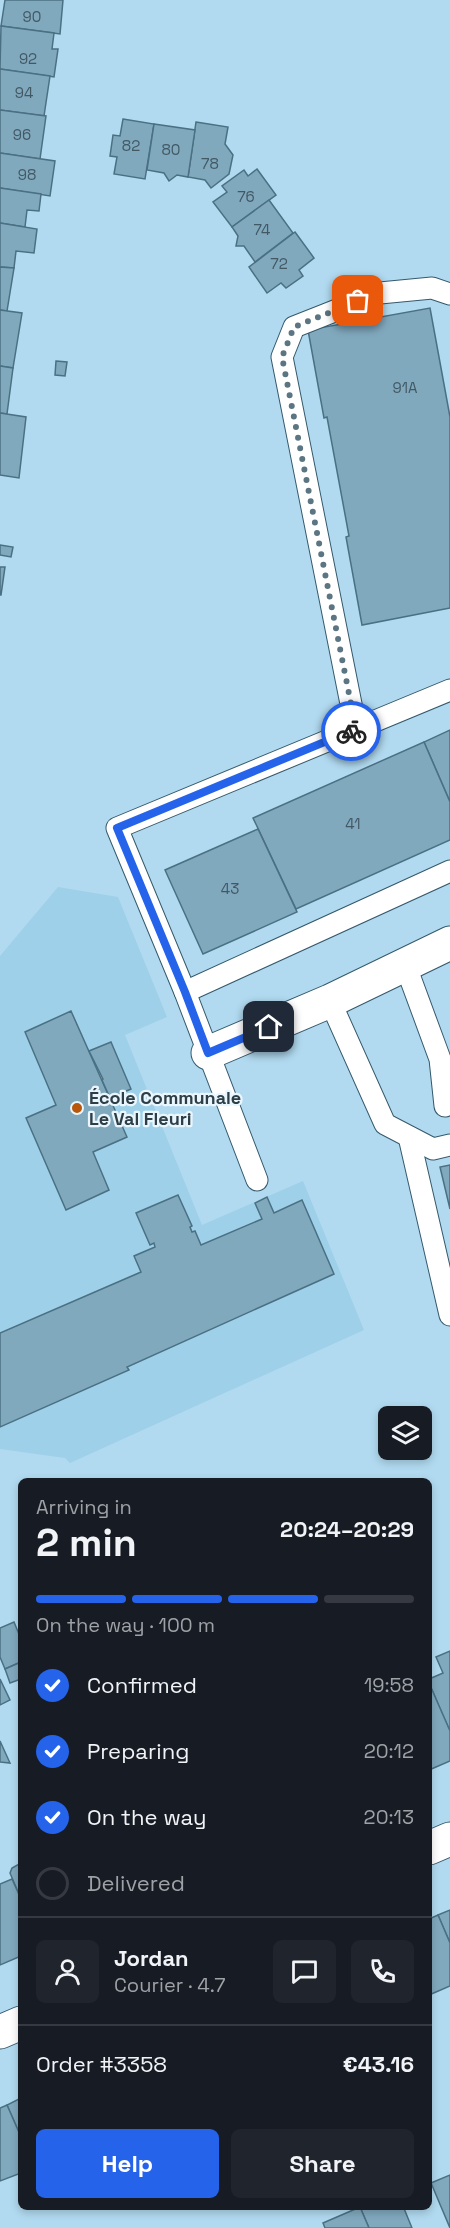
<!DOCTYPE html>
<meta charset="utf-8">
<style>
body{margin:0;font-family:"Space Grotesk",sans-serif;background:#20242c;color:#f1f3f6;height:100vh;display:flex;flex-direction:column;font-size:22px;white-space:nowrap}
*{box-sizing:border-box;margin:0}
p{font-size:20px;color:#9ea1a6}
.icon{flex:none;width:33px;height:33px;fill:none;stroke:currentColor;stroke-width:2;stroke-linecap:round;stroke-linejoin:round}
.map{position:relative;flex:1;overflow:hidden}
.details{position:absolute;left:18px;top:1478px;width:414px;height:732px;display:flex;flex-direction:column;background:#171b24;border-radius:9px;box-shadow:0 3px 9px #0003}
.details>*{flex:none}
.tools{position:absolute;left:378px;top:1406px;display:grid;gap:12px}
.tools a{display:grid;place-items:center;width:54px;height:54px;border-radius:9px;background:#171b24;box-shadow:0 3px 9px #0003;font-size:30px}
.pin{position:absolute;display:grid;place-items:center;width:51px;height:51px;color:#fff;margin:-26px;border-radius:12px;box-shadow:0 3px 9px #0006}
.courier{position:absolute;display:grid;place-items:center;width:60px;height:60px;margin:-30px;border:4px solid #2563eb;border-radius:50%;background:#fff;color:#222;box-shadow:0 2px 8px #0007}
.headline em{font-style:normal;font-weight:600}
.headline div{display:flex;flex-direction:column-reverse}
.headline{display:flex;align-items:center;justify-content:space-between;height:102px;padding:0 18px}
h1{font-size:39px;font-weight:600;line-height:45px}
.bar{display:grid;grid-template-columns:repeat(4,1fr);gap:9px 6px;align-content:center;height:72px;padding:0 18px}
.bar i{height:8px;border-radius:4px;background:#363941}
.bar .active{background:#2563eb}
.bar p{grid-column:span 4}
.line{display:flex;align-items:center;gap:15px;padding:0 18px;border-top:2px solid #363941}
.line div{flex:1}
.round{display:grid;place-items:center;flex:none;width:63px;height:63px;border-radius:9px;background:#20242c}
ol{padding:0 18px;list-style:none}
li{display:flex;align-items:center;gap:18px;height:66px}
li p{margin-inline-start:auto}
li .icon{padding:6px;border-radius:50%;background:#2563eb;color:#fff;stroke-width:4}
li:last-child{color:#9ea1a6}
li i{width:33px;height:33px;border:3px solid #363941;border-radius:50%}
.cta{display:flex;gap:12px;margin-top:auto;padding:12px 18px}
.cta a{flex:1;height:69px;border-radius:9px;background:#2563eb;color:#fff;font-size:24px;font-weight:600;line-height:69px;text-align:center}
.cta a+a{background:#20242c;color:#f1f3f6}
.map>svg:first-child{display:block}
</style>
<div class="map">
<svg width="450" height="2228" viewBox="0 0 450 2228">
<rect width="100%" height="100%" fill="#b1daf0"/>
<path fill="#9ed0e9" d="M58,887L118,897L167,1017L125,1035L202,1225L303,1181L364,1330L70,1463L65,1458L0,1449V956Z"/>
<g fill="#81a9be" stroke="#4a7083" stroke-width="1.5">
<path d="M5,0H63L60,34L1,26Z"/>
<path d="M1,26L54,33L52,49H58L54,77L0,69Z"/>
<path d="M0,69L50,76L44,116L0,110Z"/>
<path d="M0,110L46,116L40,159L0,153Z"/>
<path d="M123,119L154,124L145,179L114,174L117,157L110,156L113,135L120,136Z"/>
<path d="M196,122L228,127L225,144L233,155L229,174L211,188L205,180L188,177Z"/>
<path d="M154,124L195,130L188,177L177,175L169,181L164,173L147,170Z"/>
<path d="M0,153L55,161L50,196L0,188Z"/>
<path d="M257,169L276,195L232,227L213,202L227,192L222,186L244,170L248,176Z"/>
<path d="M0,188L41,194L39,211L27,210L25,227L0,223Z"/>
<path d="M269,200L293,233L255,262L244,246H236L238,236L232,227Z"/>
<path d="M0,223L37,229L34,253L16,251L14,268L0,267Z"/>
<path d="M295,232L314,258L299,270L303,276L286,288L281,283L267,293L249,267Z"/>
<path d="M0,267L14,268L7,311L0,310Z"/>
<path d="M430,308L450,417V608L362,625L346,537L349,536L327,417L324,418L308,330Z"/>
<path d="M0,310L22,313L13,368L0,366Z"/>
<path d="M56,361L67,362L65,376L55,375Z"/>
<path d="M0,366L13,368L7,414L0,413Z"/>
<path d="M0,413L26,417L19,478L0,475Z"/>
<path d="M0,545L13,547L11,557L0,555Z"/>
<path d="M0,567H5L1,595H0Z"/>
<path d="M450,730V802L424,742Z"/>
<path d="M424,742L450,802V840L296,909L253,818Z"/>
<path d="M258,829L297,912L203,954L165,870Z"/>
<path d="M71,1011L127,1137L93,1152L109,1190L66,1210L26,1118L56,1105L25,1032Z"/>
<path d="M111,1042L131,1089L110,1098L102,1080L103,1079L89,1051Z"/>
<path d="M450,1165V1209L440,1167Z"/>
<path d="M178,1195L192,1226L190,1227L192,1232L195,1231L201,1245L262,1219L255,1203L267,1197L274,1213L302,1200L334,1274L127,1367L129,1370L0,1427V1333L141,1272L134,1256L155,1247L154,1243L150,1245L136,1213Z"/>
<path d="M14,1622L21,1639V1662L5,1669L0,1657V1628Z"/>
<path d="M450,1651V1731L429,1683V1679L443,1673L436,1657Z"/>
<path d="M21,1662V1679L10,1683L5,1669Z"/>
<path d="M0,1679L10,1700L0,1705Z"/>
<path d="M429,1683L450,1731V1761L429,1770Z"/>
<path d="M0,1741L10,1763L0,1762Z"/>
<path d="M21,1863V1899L10,1873L12,1868Z"/>
<path d="M12,1879L21,1899V1956L0,1965V1884Z"/>
<path d="M450,1910V1943L438,1915Z"/>
<path d="M438,1915L450,1943V1986L429,1995V1919Z"/>
<path d="M21,2098V2137L7,2105Z"/>
<path d="M7,2105L21,2137V2173L0,2181V2108Z"/>
<path d="M450,2175V2228L431,2183Z"/>
<path d="M361,2206H403L412,2228H369L360,2207Z"/>
<path d="M360,2207L369,2228H325L323,2223Z"/>
</g>
<g fill="none" stroke-linecap="round" stroke-linejoin="round">
<defs>
<g id="lane">
<path d="M356,729L282,357L294,327L380,293L432,288L450,294"/>
<path d="M405,964L440,1059L445,1106"/>
<path d="M185,992L450,871"/>
<path d="M330,1001L385,1124L433,1149L450,1145"/>
<path d="M409,1137L450,1315"/>
<path d="M257,1180L185,992L117,828L450,690"/>
</g>
<g id="street">
<path d="M208,1053L330,1001L450,943"/>
<path d="M429,1848L450,1839"/>
<path d="M0,2032L21,2023"/>
</g>
</defs>
<use href="#lane" stroke="#34596c" stroke-width="23"/>
<use href="#street" stroke="#34596c" stroke-width="35"/>
<use href="#lane" stroke="#fff" stroke-width="21"/>
<use href="#street" stroke="#fff" stroke-width="33"/>
</g>
<g fill="none" stroke-linecap="round" stroke-linejoin="round">
<path stroke="#5b7582" stroke-width="6" stroke-dasharray="0 10.8" d="M351,731L356,729L282,357L294,327L358,301"/>
<path stroke="#2563eb" stroke-width="8" d="M269,1027L208,1053L185,992L117,828L351,731"/>
</g>
<circle fill="#b7580c" stroke="#eaf6fd" stroke-width="2" cx="77" cy="1108" r="6"/>
<g text-anchor="middle" stroke-width="4.5" stroke-linejoin="round" paint-order="stroke">
<g font-size="15" fill="#425964">
<text x="32" y="22">90</text>
<text x="28" y="64">92</text>
<text x="24" y="98">94</text>
<text x="22" y="140">96</text>
<text x="131" y="151">82</text>
<text x="171" y="155">80</text>
<text x="210" y="169">78</text>
<text x="27" y="180">98</text>
<text x="246" y="202">76</text>
<text x="262" y="235">74</text>
<text x="279" y="269">72</text>
<text x="405" y="393">91A</text>
<text x="353" y="829">41</text>
<text x="230" y="894">43</text>
</g>
<g font-size="18" font-weight="bold" fill="#2d3e46" stroke="#eaf6fd" text-anchor="start">
<text x="89" y="1104">École Communale<tspan x="89" dy="21">Le Val Fleuri</tspan></text>
</g>
</g>
</svg>
<div class="tools">
<a><svg class="icon" aria-label="layers" viewBox="0 0 24 24"><path d="M12 4l9 5-9 5-9-5zM3 14l9 5 9-5"/></svg></a>
</div>
<div class="pin" style="left:358px;top:301px;background:#ea580c"><svg class="icon" aria-label="bag" viewBox="0 0 24 24"><path d="M5 8h14l-1 12H6zM9 8a3 3 0 0 1 6 0"/></svg></div>
<div class="pin" style="left:269px;top:1027px;background:#1f2937"><svg class="icon" aria-label="home" viewBox="0 0 24 24"><path d="M3 11l9-7 9 7M6 9v11h12V9"/></svg></div>
<div class="courier" style="left:351px;top:731px"><svg class="icon" aria-label="bike" viewBox="0 0 24 24"><circle cx="6" cy="16" r="4"/><circle cx="18" cy="16" r="4"/><path d="M6 16l4-8h5l3 8M10 8l3 8H6M13 5h3"/></svg></div>
<section class="details">
<div class="headline"><div><h1>2 min</h1><p>Arriving in</p></div><em>20:24–20:29</em></div>
<div class="bar"><i class="active"></i><i class="active"></i><i class="active"></i><i></i><p>On the way · 100 m</p></div>
<ol>
<li><svg class="icon" aria-label="check" viewBox="0 0 24 24"><path d="M5 12l5 5 9-10"/></svg>Confirmed<p>19:58</p></li>
<li><svg class="icon" aria-label="check" viewBox="0 0 24 24"><path d="M5 12l5 5 9-10"/></svg>Preparing<p>20:12</p></li>
<li><svg class="icon" aria-label="check" viewBox="0 0 24 24"><path d="M5 12l5 5 9-10"/></svg>On the way<p>20:13</p></li>
<li><i></i>Delivered</li>
</ol>
<div class="line" style="height:108px"><a class="round"><svg class="icon" aria-label="person" viewBox="0 0 24 24"><circle cx="12" cy="8" r="4"/><path d="M4 21q1-7 8-7t8 7"/></svg></a><div><b>Jordan</b><p>Courier · 4.7</p></div><a class="round"><svg class="icon" aria-label="chat" viewBox="0 0 24 24"><path d="M4 5h16v11H9l-5 4z"/></svg></a><a class="round"><svg class="icon" aria-label="phone" viewBox="0 0 24 24"><path d="M5 4h4l2 5-3 2q2 4 5 5l2-3 5 2v4C11 20 4 13 5 4z"/></svg></a></div>
<div class="line" style="height:78px"><div>Order #3358</div><b>€43.16</b></div>
<div class="cta"><a>Help</a><a>Share</a></div>
</section>
</div>
